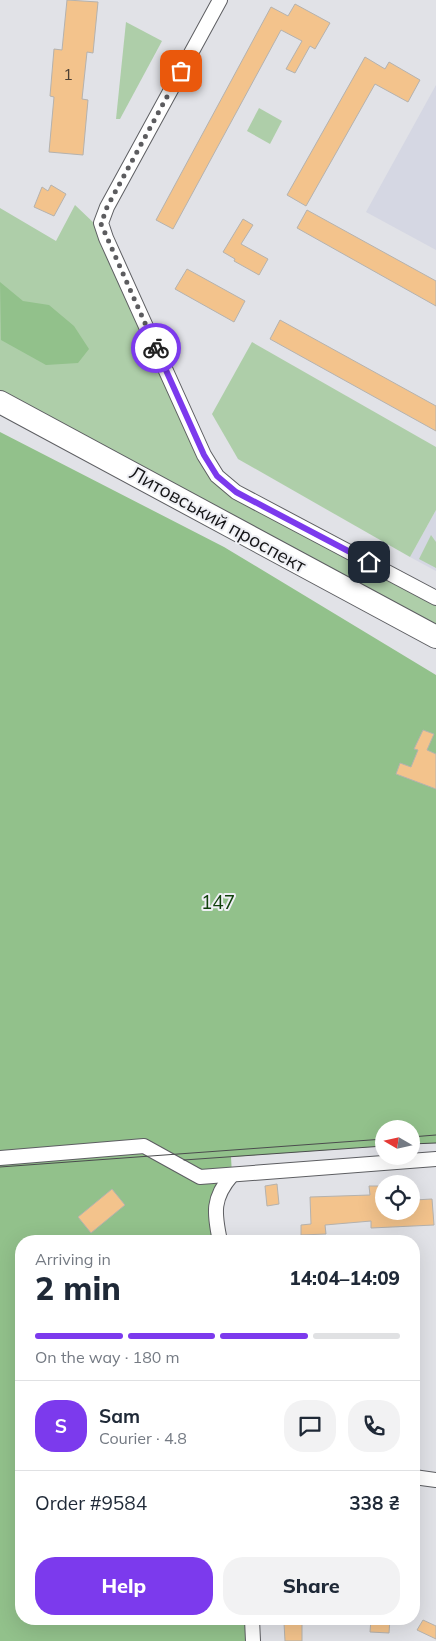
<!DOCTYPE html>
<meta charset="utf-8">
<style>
body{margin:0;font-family:Mulish,sans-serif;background:#f2f2f3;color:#1f2937;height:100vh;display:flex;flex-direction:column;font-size:19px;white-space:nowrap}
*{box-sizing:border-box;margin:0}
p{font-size:16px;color:#747a83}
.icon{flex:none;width:28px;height:28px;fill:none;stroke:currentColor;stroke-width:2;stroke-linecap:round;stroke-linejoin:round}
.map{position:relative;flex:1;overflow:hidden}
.side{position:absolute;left:15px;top:1235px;width:405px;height:390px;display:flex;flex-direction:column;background:#fff;border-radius:20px;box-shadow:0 5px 20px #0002}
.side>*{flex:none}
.needle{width:32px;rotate:279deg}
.fabs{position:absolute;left:375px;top:1120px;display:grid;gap:10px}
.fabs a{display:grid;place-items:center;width:45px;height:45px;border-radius:50%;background:#fff;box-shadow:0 5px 20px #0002;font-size:25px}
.pin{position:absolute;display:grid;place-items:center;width:42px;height:42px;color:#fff;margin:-21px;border-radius:10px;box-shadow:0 2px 8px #0006}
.courier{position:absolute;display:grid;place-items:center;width:50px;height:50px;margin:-25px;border:4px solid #7c3aed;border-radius:50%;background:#fff;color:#222;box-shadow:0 1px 6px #0007}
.overview em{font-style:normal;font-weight:800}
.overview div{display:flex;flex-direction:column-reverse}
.overview{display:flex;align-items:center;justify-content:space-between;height:85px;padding:0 20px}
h1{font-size:32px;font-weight:800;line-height:38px}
.bar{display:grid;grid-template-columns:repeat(4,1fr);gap:8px 5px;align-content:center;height:60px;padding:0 20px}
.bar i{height:6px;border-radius:4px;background:#e0e1e3}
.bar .on{background:#7c3aed}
.bar p{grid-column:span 4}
.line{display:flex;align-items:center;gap:12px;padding:0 20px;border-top:1px solid #e0e1e3}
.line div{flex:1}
.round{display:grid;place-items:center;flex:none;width:52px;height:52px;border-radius:20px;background:#f2f2f3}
.primary-button{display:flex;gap:10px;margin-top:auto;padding:10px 20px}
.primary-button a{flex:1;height:58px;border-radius:20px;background:#7c3aed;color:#fff;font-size:20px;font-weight:800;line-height:58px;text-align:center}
.primary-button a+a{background:#f2f2f3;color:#1f2937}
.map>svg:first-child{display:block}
</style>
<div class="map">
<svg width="436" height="1641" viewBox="0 0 436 1641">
<rect width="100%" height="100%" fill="#e1e2e7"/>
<g fill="#d5d7e3">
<path d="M436,85V250L366,212Z"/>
<path d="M436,510V571L410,557Z"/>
</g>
<g fill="#aecea9">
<path d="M126,22L162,41L120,119H116Z"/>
<path d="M259,108L282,121L270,144L247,131Z"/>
<path d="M75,205L96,225L200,457L233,496L436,606V630L0,390V208L56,241Z"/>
<path d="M252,342L436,447V510L410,557L238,459L212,414Z"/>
<path d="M431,535L436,542V568L419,559Z"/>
</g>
<g fill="#92c18b">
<path d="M0,282L23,301L49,305L74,326L89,349L78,363L46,365L1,340Z"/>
<path d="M0,432L224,547L436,675V1143L411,1144V1129H384V1146L231,1157L232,1175L221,1187L220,1241H21V1619H252L253,1641H0Z"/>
</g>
<g fill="#f3c38c" stroke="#b5b2ae">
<path d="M67,0L98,2L93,53L87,52L82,99L88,100L83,155L49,152L54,97L50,96L54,49L62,50Z"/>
<path d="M295,4L330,23L315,49L310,46L295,73L286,69L302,41L281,30L173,229L156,220L271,7L288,16Z"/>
<path d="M365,57L385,69L389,62L420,80L408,102L375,84L306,206L287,195Z"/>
<path d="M51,185L66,194L54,216L34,207L42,187L48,191Z"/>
<path d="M307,210L436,281V306L297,228Z"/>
<path d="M243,219L253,225L241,244L268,259L259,275L234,261L235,259L223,252Z"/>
<path d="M187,269L245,301L234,322L175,289Z"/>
<path d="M280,320L436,406V431L270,339Z"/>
<path d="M423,730L434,734L427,750L436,754V789L396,774L400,763L411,767L418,750L414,749Z"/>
<path d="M277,1184L279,1204L267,1206L265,1186Z"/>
<path d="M369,1186H384V1211H414V1200L432,1199L434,1225L371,1228V1221L325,1225L326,1234L301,1235V1225L311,1224L310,1197L370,1195Z"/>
<path d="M112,1189L125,1205L91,1233L78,1217Z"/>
<path d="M371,1619H390L389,1633L370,1632Z"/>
<path d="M423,1620L436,1626V1639L417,1630Z"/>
<path d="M302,1622V1641H285L284,1623Z"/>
</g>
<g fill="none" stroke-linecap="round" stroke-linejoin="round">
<defs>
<g id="minor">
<path d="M220,0L107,207L101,223L106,238L204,455L217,476L236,492L436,598"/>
<path d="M0,1158L144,1146L200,1177L436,1159"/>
<path d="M220,1241C214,1213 212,1198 232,1175"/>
<path d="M414,1477L436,1480"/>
<path d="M252,1619L253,1641"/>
</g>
<path id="primary" d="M0,402L436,637"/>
</defs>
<use href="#minor" stroke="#5d5e62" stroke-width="16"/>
<use href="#primary" stroke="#5d5e62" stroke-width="24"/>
<use href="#minor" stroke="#fff" stroke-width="14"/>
<use href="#primary" stroke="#fff" stroke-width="22"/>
<g stroke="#4b4c4e" stroke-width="1">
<path d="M411,1137L436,1135"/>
<path d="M411,1144L436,1143"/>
<path d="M184,1160L384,1146"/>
<path d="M0,1167L384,1139"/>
</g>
</g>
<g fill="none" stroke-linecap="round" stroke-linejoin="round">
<path stroke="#5c5c5f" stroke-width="5" stroke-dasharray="0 9" d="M156,348L101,224L107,207L181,71"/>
<path stroke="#7c3aed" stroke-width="6" d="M156,348L204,455L217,476L236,492L369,562"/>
</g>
<g text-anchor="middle" stroke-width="4" stroke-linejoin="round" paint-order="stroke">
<g font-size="16" fill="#4c4034">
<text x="68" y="80">1</text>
</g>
<g font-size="19" fill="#141416" stroke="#eeeff4">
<text transform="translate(218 519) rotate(29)" y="7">Литовський проспект</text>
</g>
<g font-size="19" fill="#10400b" stroke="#eeeff4">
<text x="218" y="909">147</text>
</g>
</g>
</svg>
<div class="fabs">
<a><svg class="needle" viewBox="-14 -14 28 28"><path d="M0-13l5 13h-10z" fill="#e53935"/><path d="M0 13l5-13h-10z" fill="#747a83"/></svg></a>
<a><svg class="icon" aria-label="locate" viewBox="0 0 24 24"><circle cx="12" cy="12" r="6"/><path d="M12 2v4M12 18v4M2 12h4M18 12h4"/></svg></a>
</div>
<div class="pin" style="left:181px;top:71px;background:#ea580c"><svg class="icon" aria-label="bag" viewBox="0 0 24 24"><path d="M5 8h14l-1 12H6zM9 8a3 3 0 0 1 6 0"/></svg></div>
<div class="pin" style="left:369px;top:562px;background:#1f2937"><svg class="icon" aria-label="home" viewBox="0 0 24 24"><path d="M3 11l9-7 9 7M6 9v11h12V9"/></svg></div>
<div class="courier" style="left:156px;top:348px"><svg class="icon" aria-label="bike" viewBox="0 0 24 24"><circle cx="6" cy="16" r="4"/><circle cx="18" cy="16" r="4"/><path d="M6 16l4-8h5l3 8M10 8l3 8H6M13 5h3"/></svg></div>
<section class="side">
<div class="overview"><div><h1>2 min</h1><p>Arriving in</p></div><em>14:04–14:09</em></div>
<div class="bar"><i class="on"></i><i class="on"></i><i class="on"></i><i></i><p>On the way · 180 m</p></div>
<div class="line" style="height:90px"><b class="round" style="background:#7c3aed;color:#fff">S</b><div><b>Sam</b><p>Courier · 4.8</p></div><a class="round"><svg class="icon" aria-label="chat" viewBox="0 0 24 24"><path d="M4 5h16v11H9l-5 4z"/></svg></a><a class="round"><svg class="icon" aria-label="phone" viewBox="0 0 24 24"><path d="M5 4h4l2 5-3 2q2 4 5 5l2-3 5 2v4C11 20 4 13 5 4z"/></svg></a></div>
<div class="line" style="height:65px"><div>Order #9584</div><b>338 ₴</b></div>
<div class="primary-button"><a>Help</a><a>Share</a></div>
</section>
</div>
